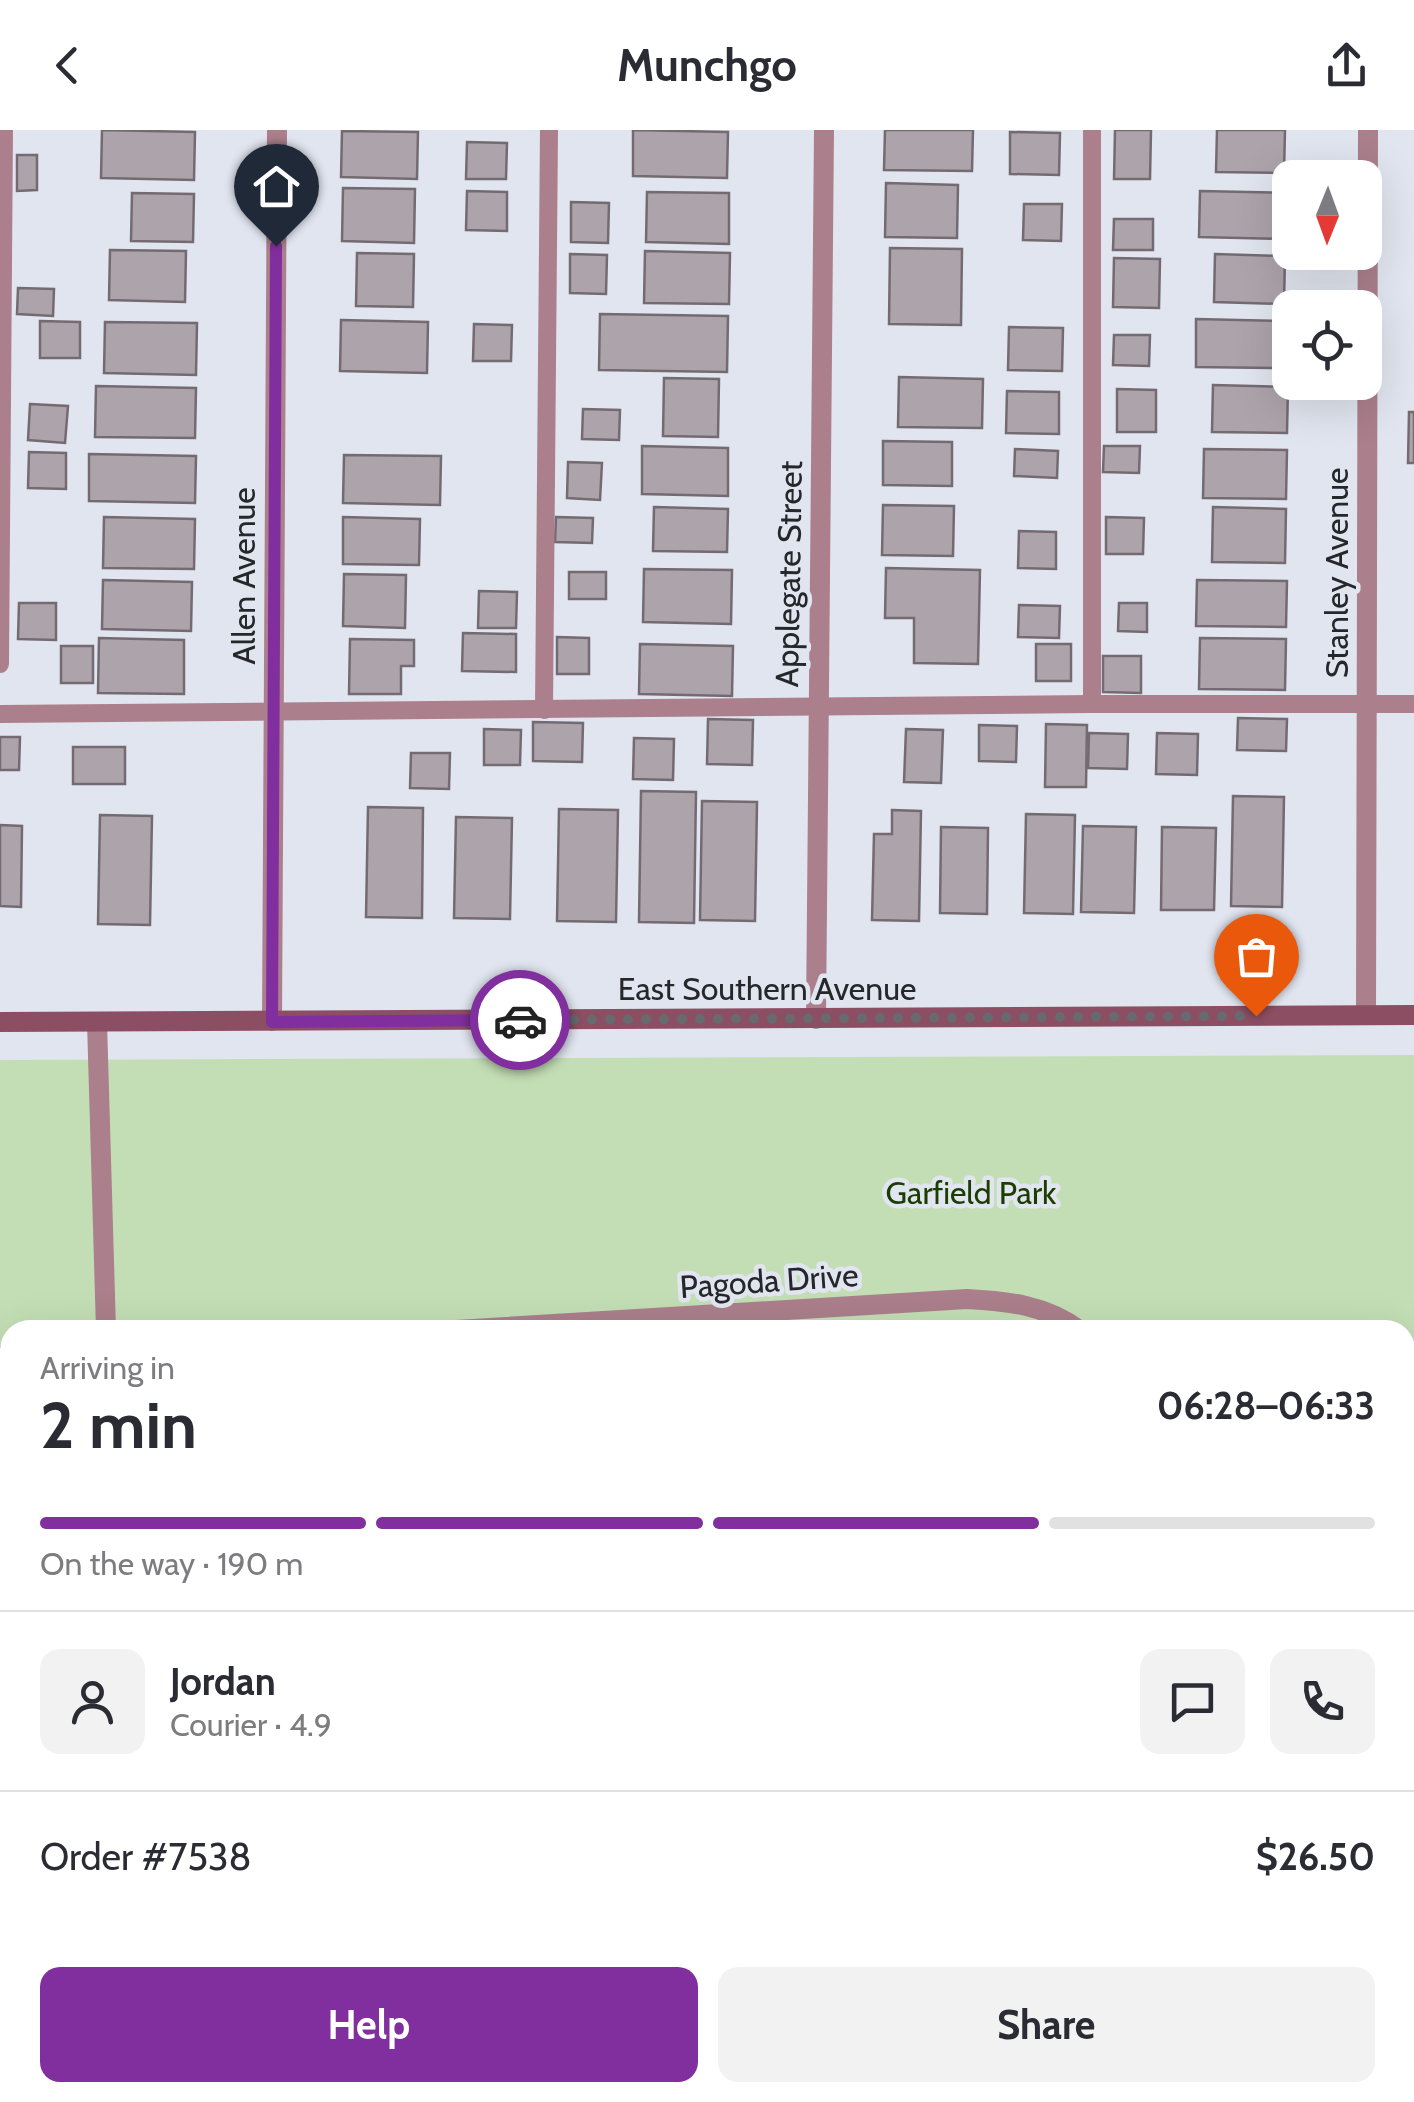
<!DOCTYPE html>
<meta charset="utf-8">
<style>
body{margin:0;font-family:Cabin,sans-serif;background:#f2f2f3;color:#2b2b33;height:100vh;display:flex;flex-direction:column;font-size:38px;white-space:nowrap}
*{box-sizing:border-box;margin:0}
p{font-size:32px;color:#7c7c81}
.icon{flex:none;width:55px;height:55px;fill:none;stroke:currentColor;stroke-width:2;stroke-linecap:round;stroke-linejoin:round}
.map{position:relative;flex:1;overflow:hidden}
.sheet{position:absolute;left:0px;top:1190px;width:1415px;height:782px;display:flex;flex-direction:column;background:#fff;border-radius:30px 30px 0 0;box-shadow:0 10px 40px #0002}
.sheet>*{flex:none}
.needle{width:65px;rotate:181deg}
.controls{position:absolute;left:1272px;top:30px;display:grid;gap:20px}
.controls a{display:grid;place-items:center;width:110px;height:110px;border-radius:20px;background:#fff;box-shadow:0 10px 40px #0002;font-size:50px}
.pin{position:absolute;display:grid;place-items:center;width:85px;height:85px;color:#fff;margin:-102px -42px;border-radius:50% 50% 50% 0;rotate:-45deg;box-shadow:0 0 10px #0007}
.pin .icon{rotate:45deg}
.courier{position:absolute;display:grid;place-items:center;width:100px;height:100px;margin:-50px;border:8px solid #812f9e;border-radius:50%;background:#fff;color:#222;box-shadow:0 2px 12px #0007}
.summary em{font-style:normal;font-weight:700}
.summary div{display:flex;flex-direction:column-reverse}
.summary{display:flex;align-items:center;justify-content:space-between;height:170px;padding:0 40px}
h1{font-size:65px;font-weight:700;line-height:75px}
.bar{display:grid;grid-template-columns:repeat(4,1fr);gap:15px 10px;align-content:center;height:120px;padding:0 40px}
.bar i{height:12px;border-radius:8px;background:#e1e1e2}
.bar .active{background:#812f9e}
.bar p{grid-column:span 4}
.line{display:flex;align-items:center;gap:25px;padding:0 40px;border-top:2px solid #e1e1e2}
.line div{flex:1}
.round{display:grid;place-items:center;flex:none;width:105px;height:105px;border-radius:20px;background:#f2f2f3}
.primary-button{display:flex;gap:20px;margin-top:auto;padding:20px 40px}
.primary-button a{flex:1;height:115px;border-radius:20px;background:#812f9e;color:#fff;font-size:40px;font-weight:700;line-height:115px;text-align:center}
.primary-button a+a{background:#f2f2f3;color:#2b2b33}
header{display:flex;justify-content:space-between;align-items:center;height:130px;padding:0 40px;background:#fff;font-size:45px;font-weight:700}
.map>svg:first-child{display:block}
</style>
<header><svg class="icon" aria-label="back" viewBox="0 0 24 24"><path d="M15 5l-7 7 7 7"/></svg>Munchgo<svg class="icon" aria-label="share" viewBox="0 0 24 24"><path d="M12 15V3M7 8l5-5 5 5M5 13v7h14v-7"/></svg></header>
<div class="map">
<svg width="1414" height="1972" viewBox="0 0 1414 1972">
<rect width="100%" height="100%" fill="#e1e5ef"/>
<path fill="#c3deb5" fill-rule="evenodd" d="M1414,925V1972H0V930ZM10,1200H1405V1962H10Z"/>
<g fill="#ada4ab" stroke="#746b72" stroke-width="2.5">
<path d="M102,0L195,2L194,50L101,48Z"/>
<path d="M633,0L728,2L727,48L633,46Z"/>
<path d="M885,0H973L972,41L884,40Z"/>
<path d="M1115,0H1151L1150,49H1114Z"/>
<path d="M1217,0H1285L1284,43L1216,42Z"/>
<path d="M342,1L418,2L417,49L341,47Z"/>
<path d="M1010,2L1060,3L1059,45L1010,44Z"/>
<path d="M467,12L507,13L506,49H466Z"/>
<path d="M17,25H37V60L17,61Z"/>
<path d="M886,53L958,55L957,108L885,107Z"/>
<path d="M343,58L415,59L414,113L342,111Z"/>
<path d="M467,61L507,62V101L466,100Z"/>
<path d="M1200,61L1289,63L1288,109L1199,107Z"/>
<path d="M647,62L729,63V114L646,112Z"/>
<path d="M132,63L194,64L193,112L131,111Z"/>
<path d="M571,72L609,73L608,113L571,112Z"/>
<path d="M1024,74H1062L1061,111L1023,110Z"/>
<path d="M1114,89H1153V120H1113Z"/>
<path d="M890,118L962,119L961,195L889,194Z"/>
<path d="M110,120L186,121L185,172L109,170Z"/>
<path d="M645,121L730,123L729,174L644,173Z"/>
<path d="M357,123L414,124L413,177L356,176Z"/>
<path d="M570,124L607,125L606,164L570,163Z"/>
<path d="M1215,124L1285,126L1284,174L1214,172Z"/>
<path d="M1114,128L1160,129L1159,178L1113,177Z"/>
<path d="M18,158L54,159L53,186L17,184Z"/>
<path d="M600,184L728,186L727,242L599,240Z"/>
<path d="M1196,189L1280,191L1279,238L1196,237Z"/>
<path d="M341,190L428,192L427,243L340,241Z"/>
<path d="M40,191L80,192V228H40Z"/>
<path d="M105,192L197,193L196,245L104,243Z"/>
<path d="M474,194L512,195L511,231H473Z"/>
<path d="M1009,197L1063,198L1062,241L1008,240Z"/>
<path d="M1114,205H1150L1149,236L1113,235Z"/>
<path d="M899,247L983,249L982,298L898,297Z"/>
<path d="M664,248L719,249L718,307L663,306Z"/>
<path d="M1213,255L1288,257L1287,303L1212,302Z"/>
<path d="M96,256L196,258L195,308L95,307Z"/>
<path d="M1117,259L1156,260V302H1117Z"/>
<path d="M1007,261L1059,262V304L1006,303Z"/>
<path d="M30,274L68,276L65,313L28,310Z"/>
<path d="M583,279L620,280L619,310L582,309Z"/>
<path d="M1409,282H1414V333H1408Z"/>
<path d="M883,311L952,312V356L883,355Z"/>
<path d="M642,316L728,318V366L642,364Z"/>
<path d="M1104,316H1140L1139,343L1103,342Z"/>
<path d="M1015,319L1058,321L1057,348L1014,346Z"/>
<path d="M1204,319L1287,320L1286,369L1203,368Z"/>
<path d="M29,322L66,323V359L28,358Z"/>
<path d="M89,324L196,326L195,373L89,371Z"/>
<path d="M344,325L441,326L440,375L343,373Z"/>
<path d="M568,332L602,333L600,370L567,368Z"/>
<path d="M883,375L954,376L953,426L882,425Z"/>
<path d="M654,377L728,379L727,422L653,421Z"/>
<path d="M1213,377L1286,379L1285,433L1212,432Z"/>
<path d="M104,387L195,389L194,439L103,438Z"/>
<path d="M343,387L420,389L419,435L343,434Z"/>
<path d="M556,387L593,388L592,413L555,412Z"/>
<path d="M1106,387L1144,388L1143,424H1106Z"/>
<path d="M1019,401L1056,402V439L1018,438Z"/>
<path d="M886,438L980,440L978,534L914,533V488H885Z"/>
<path d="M644,439L732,440L731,494L643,492Z"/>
<rect x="569" y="442" width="37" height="27"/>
<path d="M344,444L406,445L405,498L343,496Z"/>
<path d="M103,450L192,452L191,501L102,499Z"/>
<path d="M1197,450L1287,451L1286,497L1196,496Z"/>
<path d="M479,461L517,462L516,498H478Z"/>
<path d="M19,473H56V510L18,509Z"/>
<path d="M1119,473H1147V502L1118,501Z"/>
<path d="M1019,475L1060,476L1059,508L1018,507Z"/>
<path d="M463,503L516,504V542L462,541Z"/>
<path d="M557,507L589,508V544H557Z"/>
<path d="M99,508L184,510V564L98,563Z"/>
<path d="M1200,508L1286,509L1285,560L1199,559Z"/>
<path d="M350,509L414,510V536H401V564H349Z"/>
<path d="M640,514L733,516L732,566L639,564Z"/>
<rect x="1036" y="514" width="35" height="37"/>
<rect x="61" y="516" width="32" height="37"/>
<path d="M1103,526H1141V563L1103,562Z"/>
<path d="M1238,588L1287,589L1286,621L1237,620Z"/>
<path d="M708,589L753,590L752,635L707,634Z"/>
<path d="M533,592L583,593L582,632L533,631Z"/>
<path d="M1046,594L1087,595L1086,657H1045Z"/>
<path d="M979,595L1017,596L1016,632L979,631Z"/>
<path d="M484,599L521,600L520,635H484Z"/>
<path d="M906,599L943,600L941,653L904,652Z"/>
<path d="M1089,603L1128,604L1127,639L1088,638Z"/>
<path d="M1157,603L1198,604L1197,645L1156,644Z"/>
<path d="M0,607H20L19,640H0Z"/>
<path d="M634,608L674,609L673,650L633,649Z"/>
<rect x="73" y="617" width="52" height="37"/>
<path d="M411,623H450L449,659L410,658Z"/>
<path d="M641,661L696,662L694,793L639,792Z"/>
<path d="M1233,666L1284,667L1282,777L1231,776Z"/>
<path d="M702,671L757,672L755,791L700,790Z"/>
<path d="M368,677L423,678L422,788L366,787Z"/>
<path d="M559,679L618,680L616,792L557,791Z"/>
<path d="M892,680L921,681L919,791L872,790L874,704H892Z"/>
<path d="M1026,684L1075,685L1073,784L1024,783Z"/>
<path d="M100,685L152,686L150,795L98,794Z"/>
<path d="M456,687L512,688L510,789L454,788Z"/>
<path d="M0,695L22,696L21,777L0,776Z"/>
<path d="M1083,696L1136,697L1134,783L1081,782Z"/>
<path d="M941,697L988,698L987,784L940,783Z"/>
<path d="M1162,697L1216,698L1214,780H1161Z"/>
<path d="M385,1962H501L500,1968L516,1972H382Z"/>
</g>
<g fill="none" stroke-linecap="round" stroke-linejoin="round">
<g stroke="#ab7f8c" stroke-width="18">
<path d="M0,534L4,0"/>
<path d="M1092,574V0"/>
<path d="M544,580L549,0"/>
<path d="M0,584L1092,574H1414"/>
</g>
<g stroke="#ab7f8c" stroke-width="20">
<path d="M1366,885L1368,0"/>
<path d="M816,889L824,0"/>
<path d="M272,891L277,0"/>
<path d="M97,892L106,1200"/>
<path d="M456,1200L967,1169C1007,1171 1046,1175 1079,1200"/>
<path d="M0,1225L10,1224"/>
<path d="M1405,1419L1414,1422"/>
</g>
<path stroke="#8b4e62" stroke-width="20" d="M0,892L1414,885"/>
</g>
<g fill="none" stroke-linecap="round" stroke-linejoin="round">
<path stroke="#676a6f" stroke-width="10" stroke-dasharray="0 18" d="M520,890L1256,886"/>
<path stroke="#812f9e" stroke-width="12" d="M276,116L272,892L520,890"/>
</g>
<g text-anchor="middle" stroke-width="9" stroke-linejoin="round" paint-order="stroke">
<g font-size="32" fill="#25272a" stroke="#e1e5ef">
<text transform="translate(1337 443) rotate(-90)" y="11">Stanley Avenue</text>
<text transform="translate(789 444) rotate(-89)" y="11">Applegate Street</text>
<text transform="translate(244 446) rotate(-90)" y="11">Allen Avenue</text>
<text x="767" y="870">East Southern Avenue</text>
<text transform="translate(769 1151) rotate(-4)" y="11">Pagoda Drive</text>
</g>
<g font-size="32" fill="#1b3e00" stroke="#e1e5ef">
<text x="971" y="1074">Garfield Park</text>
</g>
</g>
</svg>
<div class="controls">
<a><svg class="needle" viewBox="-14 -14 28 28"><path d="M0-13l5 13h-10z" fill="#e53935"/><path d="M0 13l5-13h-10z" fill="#7c7c81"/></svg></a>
<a><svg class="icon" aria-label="locate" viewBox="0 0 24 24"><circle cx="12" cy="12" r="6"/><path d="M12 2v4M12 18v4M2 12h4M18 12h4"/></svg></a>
</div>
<div class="pin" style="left:1256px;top:886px;background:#ea580c"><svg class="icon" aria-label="bag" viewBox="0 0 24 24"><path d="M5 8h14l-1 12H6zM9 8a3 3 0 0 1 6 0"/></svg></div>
<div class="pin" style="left:276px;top:116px;background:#1f2937"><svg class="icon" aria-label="home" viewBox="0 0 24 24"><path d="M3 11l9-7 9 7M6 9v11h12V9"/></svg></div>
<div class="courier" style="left:520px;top:890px"><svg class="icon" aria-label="car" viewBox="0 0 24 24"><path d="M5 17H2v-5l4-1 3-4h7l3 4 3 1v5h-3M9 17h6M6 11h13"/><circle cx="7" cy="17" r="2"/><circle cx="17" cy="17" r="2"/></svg></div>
<section class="sheet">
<div class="summary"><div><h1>2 min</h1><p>Arriving in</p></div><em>06:28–06:33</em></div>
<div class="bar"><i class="active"></i><i class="active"></i><i class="active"></i><i></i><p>On the way · 190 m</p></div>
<div class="line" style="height:180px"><a class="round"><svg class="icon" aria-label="person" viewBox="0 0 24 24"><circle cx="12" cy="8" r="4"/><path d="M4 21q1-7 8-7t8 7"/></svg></a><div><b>Jordan</b><p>Courier · 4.9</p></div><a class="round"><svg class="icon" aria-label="chat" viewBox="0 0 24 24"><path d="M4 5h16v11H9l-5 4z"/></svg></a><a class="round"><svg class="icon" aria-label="phone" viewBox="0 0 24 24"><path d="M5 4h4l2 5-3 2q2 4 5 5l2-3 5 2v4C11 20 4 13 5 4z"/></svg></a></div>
<div class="line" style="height:130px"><div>Order #7538</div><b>$26.50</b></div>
<div class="primary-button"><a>Help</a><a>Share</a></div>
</section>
</div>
